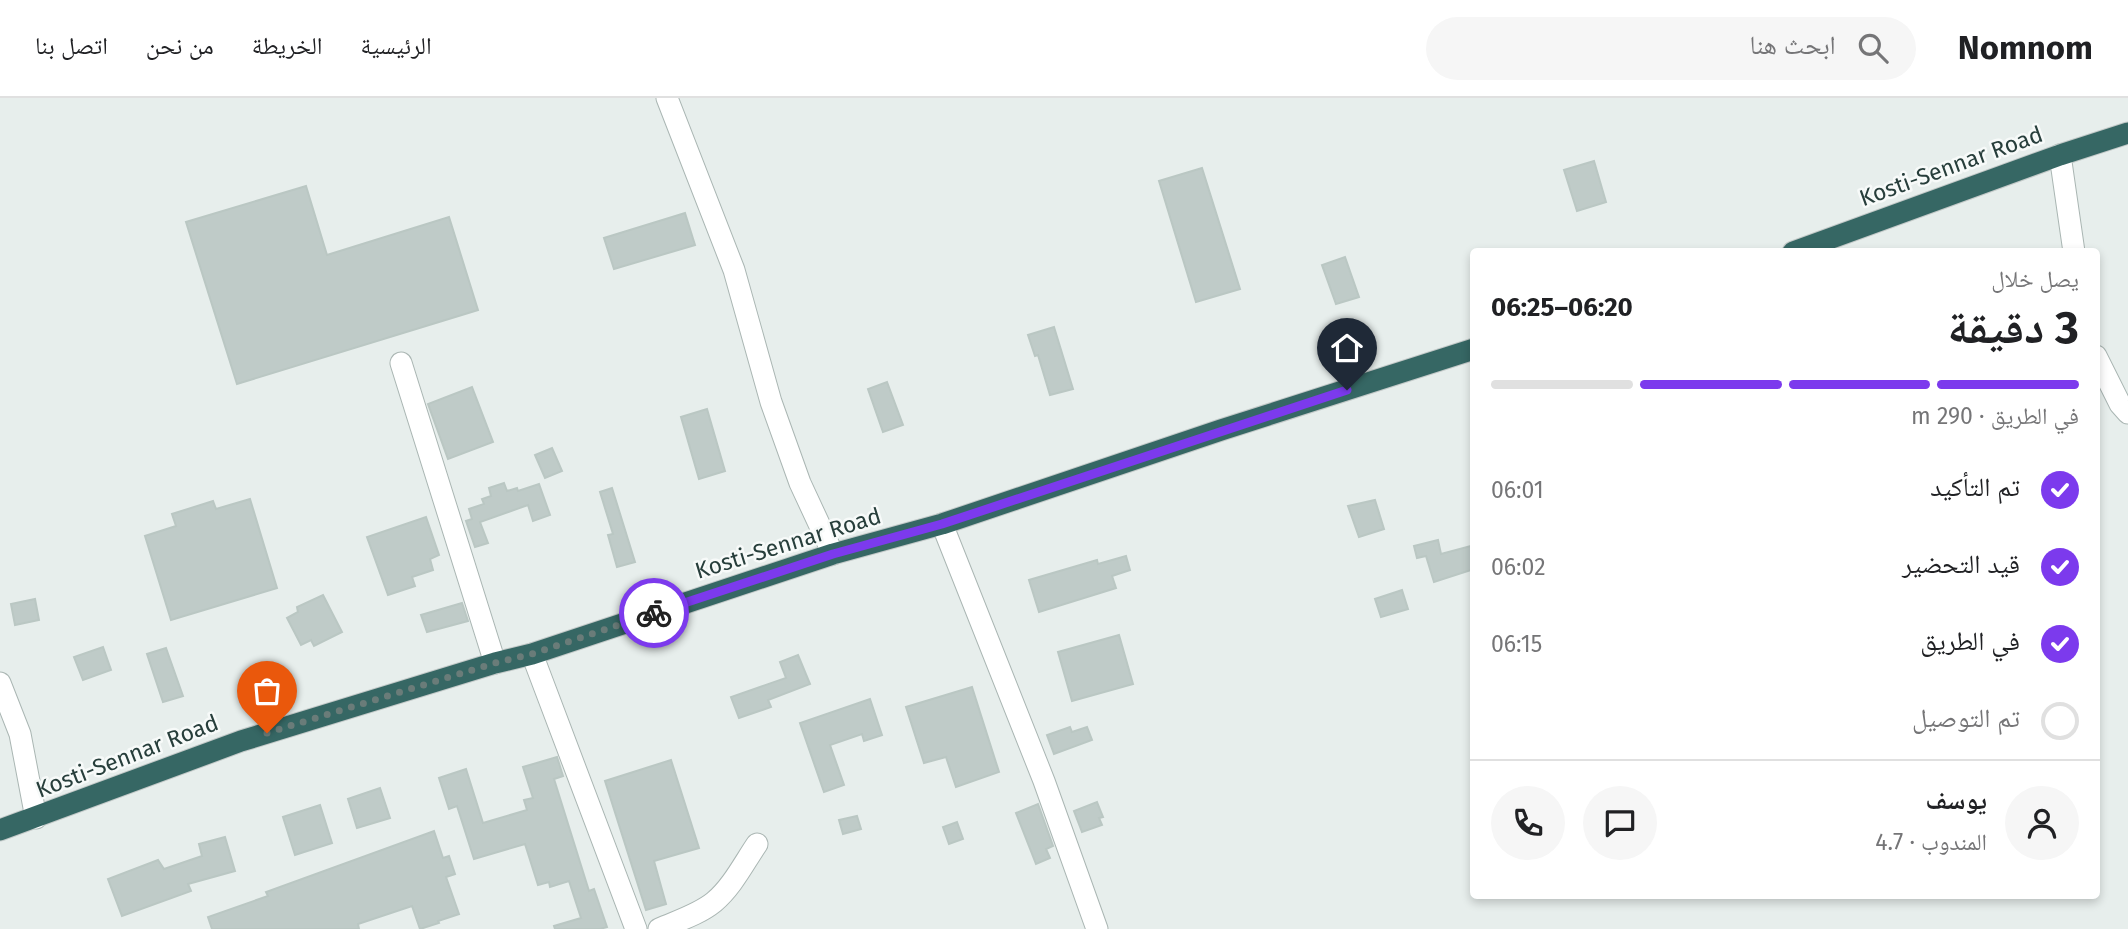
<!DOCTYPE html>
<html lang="ar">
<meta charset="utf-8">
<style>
body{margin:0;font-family:"Fira Sans","Noto Naskh Arabic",sans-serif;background:#f6f6f6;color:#202124;direction:rtl;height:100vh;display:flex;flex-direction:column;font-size:26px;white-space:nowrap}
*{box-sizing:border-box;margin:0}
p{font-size:23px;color:#757577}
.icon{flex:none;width:38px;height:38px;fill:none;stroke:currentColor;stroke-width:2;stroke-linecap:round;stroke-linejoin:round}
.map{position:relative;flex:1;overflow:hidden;direction:ltr}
.drawer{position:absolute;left:1470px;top:150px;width:630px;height:651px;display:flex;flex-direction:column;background:#fff;border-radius:7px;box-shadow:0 4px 10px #0003;direction:rtl}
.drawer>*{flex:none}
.pin{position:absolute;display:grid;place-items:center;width:60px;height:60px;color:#fff;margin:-72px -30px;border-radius:50% 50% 50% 0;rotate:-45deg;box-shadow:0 0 7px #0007}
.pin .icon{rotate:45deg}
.courier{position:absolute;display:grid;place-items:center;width:70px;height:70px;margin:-35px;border:5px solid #7c3aed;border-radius:50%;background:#fff;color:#222;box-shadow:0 2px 9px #0007}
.headline em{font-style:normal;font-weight:700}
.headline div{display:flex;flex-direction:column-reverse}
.headline{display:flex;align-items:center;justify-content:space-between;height:119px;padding:0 21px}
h1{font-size:46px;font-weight:700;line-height:52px}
.bar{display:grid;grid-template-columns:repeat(4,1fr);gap:10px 7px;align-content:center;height:84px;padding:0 21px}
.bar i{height:9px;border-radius:5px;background:#e0e0e0}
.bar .current{background:#7c3aed}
.bar p{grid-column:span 4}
.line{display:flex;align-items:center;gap:18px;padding:0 21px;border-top:2px solid #e0e0e0}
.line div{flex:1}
.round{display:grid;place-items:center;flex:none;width:74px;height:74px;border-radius:37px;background:#f6f6f6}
ol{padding:0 21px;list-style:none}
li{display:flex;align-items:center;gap:21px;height:77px}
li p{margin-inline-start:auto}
li .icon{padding:7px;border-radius:50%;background:#7c3aed;color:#fff;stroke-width:4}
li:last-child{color:#757577}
li i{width:38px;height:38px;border:4px solid #e0e0e0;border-radius:50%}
header{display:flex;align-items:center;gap:42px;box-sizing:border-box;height:98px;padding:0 35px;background:#fff;border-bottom:2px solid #e0e0e0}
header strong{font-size:33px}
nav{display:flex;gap:38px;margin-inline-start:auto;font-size:24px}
.search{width:490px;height:63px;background:#f6f6f6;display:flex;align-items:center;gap:18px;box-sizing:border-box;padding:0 24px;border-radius:38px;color:#757577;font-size:26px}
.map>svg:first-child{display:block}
</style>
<header>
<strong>Nomnom</strong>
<div class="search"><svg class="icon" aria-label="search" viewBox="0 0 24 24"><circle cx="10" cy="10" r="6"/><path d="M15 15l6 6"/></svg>ابحث هنا</div>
<nav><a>الرئيسية</a><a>الخريطة</a><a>من نحن</a><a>اتصل بنا</a></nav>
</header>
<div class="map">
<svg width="2128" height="831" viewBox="0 0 2128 831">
<rect width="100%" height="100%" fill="#e7eeec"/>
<g fill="#bfcbc8" stroke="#bac7c3" stroke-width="2">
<path d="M1594,63L1606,104L1577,113L1564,72Z"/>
<path d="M1202,70L1240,191L1196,204L1159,83Z"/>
<path d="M306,88L327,157L449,119L478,212L237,286L186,124Z"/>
<path d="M685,115L695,147L614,171L604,140Z"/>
<path d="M1345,159L1359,199L1336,206L1322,167Z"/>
<path d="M1054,229L1073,291L1050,297L1038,257L1035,258L1028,237Z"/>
<path d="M887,284L903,327L883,334L868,291Z"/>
<path d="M472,289L493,344L448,361L428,306Z"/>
<path d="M707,311L725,373L699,381L681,319Z"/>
<path d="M552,350L562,373L545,380L535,357Z"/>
<path d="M504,385L507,393L517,390L518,393L539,386L550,417L533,423L528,407L480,424L488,445L475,449L466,423L472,421L469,411L484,406L482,401L491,398L489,390Z"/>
<path d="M612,390L635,464L617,469L608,437L613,436L600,394Z"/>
<path d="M250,401L277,490L171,522L145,438L176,428L172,416L213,403L216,411Z"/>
<path d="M1375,402L1384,431L1359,439L1348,408Z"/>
<path d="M426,419L439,457L430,461L433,472L412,479L415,488L388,497L367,439Z"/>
<path d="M1438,442L1441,456L1471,448L1474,456V471L1434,484L1426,458L1417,460L1414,448Z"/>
<path d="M1126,458L1130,472L1112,478L1116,490L1039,514L1029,482L1097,462L1098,466Z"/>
<path d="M1402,492L1408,511L1381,519L1375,501Z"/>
<path d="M323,497L342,534L314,548L311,542L301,547L287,520L298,514L297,509Z"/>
<path d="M35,501L39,522L15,527L11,506Z"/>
<path d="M462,505L468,523L427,534L421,517Z"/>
<path d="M1119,537L1133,586L1072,603L1058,554Z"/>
<path d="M103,549L111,572L83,582L74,559Z"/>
<path d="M166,550L183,598L163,604L147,556Z"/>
<path d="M798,557L810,586L768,602L771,609L739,620L731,599L786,580L780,564Z"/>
<path d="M972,589L999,674L956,689L946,659L924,665L906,609Z"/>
<path d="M870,601L882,637L864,643L862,636L830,647L844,687L824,694L800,625Z"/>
<path d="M1070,629L1072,634L1087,629L1092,642L1054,656L1047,637Z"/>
<path d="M557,659L563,678L554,681L589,793L594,791L607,829L600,831H555L554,828L581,820L569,783L550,789L549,784L538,787L525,746L474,761L457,708L449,711L439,680L466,671L483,725L527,712L524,702L533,700L523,669Z"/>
<path d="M671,662L699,750L654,763L666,806L646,812L605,683Z"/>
<path d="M380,690L390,720L357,730L348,701Z"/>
<path d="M1097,704L1103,719L1099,720L1102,727L1082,734L1074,713Z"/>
<path d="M1038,706L1053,748L1046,751L1050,760L1036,766L1016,715Z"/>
<path d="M320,707L332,745L295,757L283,719Z"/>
<path d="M857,718L861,731L843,736L839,722Z"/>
<path d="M957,724L963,741L949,746L943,729Z"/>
<path d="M434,733L443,760L449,758L455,776L446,779L459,816L438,823L439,825L420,831L412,808L358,826L359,831H212L208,819L268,798L266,794Z"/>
<path d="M225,739L235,773L188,786L191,793L122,818L108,781L158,762L164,771L202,758L199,746Z"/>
</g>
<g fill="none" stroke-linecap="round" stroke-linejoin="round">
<defs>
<g id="minor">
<path d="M667,0L734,172L771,304L800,385L833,456"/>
<path d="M2060,57L2074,154"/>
<path d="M2096,258L2120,306L2128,315"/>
<path d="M401,265L495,565"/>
<path d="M942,426L1044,683L1097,831"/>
<path d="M532,556L636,831"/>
<path d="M0,585L20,636L36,720"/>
<path d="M659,831C677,823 698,817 714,804C732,789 744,765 757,746"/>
</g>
<g id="highway">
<path d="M1793,154L2060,57L2128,35"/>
<path d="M0,732L241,643L495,565L532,556L833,456L942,426L1221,332L1474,251"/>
</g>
</defs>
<use href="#minor" stroke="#aab6b3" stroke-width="23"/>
<use href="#highway" stroke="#c3c9c8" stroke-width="23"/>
<use href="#minor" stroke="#fff" stroke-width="21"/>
<use href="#highway" stroke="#366764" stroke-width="21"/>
</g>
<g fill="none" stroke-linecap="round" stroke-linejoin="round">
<path stroke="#6a7c79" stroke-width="7" stroke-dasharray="0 12.6" d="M267,635L495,565L532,556L654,515"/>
<path stroke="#7c3aed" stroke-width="9" d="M654,515L833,456L942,426L1347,292"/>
</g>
<g text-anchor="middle" stroke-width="5" stroke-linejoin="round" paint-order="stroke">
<g font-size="23" fill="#273e3b" stroke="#f7faf9">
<text transform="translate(1951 68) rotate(-20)" y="8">Kosti-Sennar Road</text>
<text transform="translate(788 445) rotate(-17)" y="8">Kosti-Sennar Road</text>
<text transform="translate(127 658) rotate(-21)" y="8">Kosti-Sennar Road</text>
</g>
</g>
</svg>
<div class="pin" style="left:267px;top:635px;background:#ea580c"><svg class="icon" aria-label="bag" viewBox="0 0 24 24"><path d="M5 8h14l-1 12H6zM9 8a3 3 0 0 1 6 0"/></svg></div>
<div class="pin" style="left:1347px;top:292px;background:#1f2937"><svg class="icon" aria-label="home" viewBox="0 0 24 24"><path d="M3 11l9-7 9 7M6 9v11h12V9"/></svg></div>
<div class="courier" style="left:654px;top:515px"><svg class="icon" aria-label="bike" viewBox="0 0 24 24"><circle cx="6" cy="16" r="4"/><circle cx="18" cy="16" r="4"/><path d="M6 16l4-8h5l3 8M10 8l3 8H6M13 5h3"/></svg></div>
<section class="drawer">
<div class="headline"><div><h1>3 دقيقة</h1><p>يصل خلال</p></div><em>06:20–06:25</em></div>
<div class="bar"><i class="current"></i><i class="current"></i><i class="current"></i><i></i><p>في الطريق · 290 m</p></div>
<ol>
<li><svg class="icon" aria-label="check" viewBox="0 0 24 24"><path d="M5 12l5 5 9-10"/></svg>تم التأكيد<p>06:01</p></li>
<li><svg class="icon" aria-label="check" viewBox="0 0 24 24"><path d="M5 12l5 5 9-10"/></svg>قيد التحضير<p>06:02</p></li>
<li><svg class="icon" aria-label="check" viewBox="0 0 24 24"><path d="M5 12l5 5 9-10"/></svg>في الطريق<p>06:15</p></li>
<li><i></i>تم التوصيل</li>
</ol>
<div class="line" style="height:126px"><a class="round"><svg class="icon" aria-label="person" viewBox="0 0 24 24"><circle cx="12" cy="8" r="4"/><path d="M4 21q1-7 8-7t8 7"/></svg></a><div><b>يوسف</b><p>المندوب · 4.7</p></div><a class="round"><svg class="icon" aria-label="chat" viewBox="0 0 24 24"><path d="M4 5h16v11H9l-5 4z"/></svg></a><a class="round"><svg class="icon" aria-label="phone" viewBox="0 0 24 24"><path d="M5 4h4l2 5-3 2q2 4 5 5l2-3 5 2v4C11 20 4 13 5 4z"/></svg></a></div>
</section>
</div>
